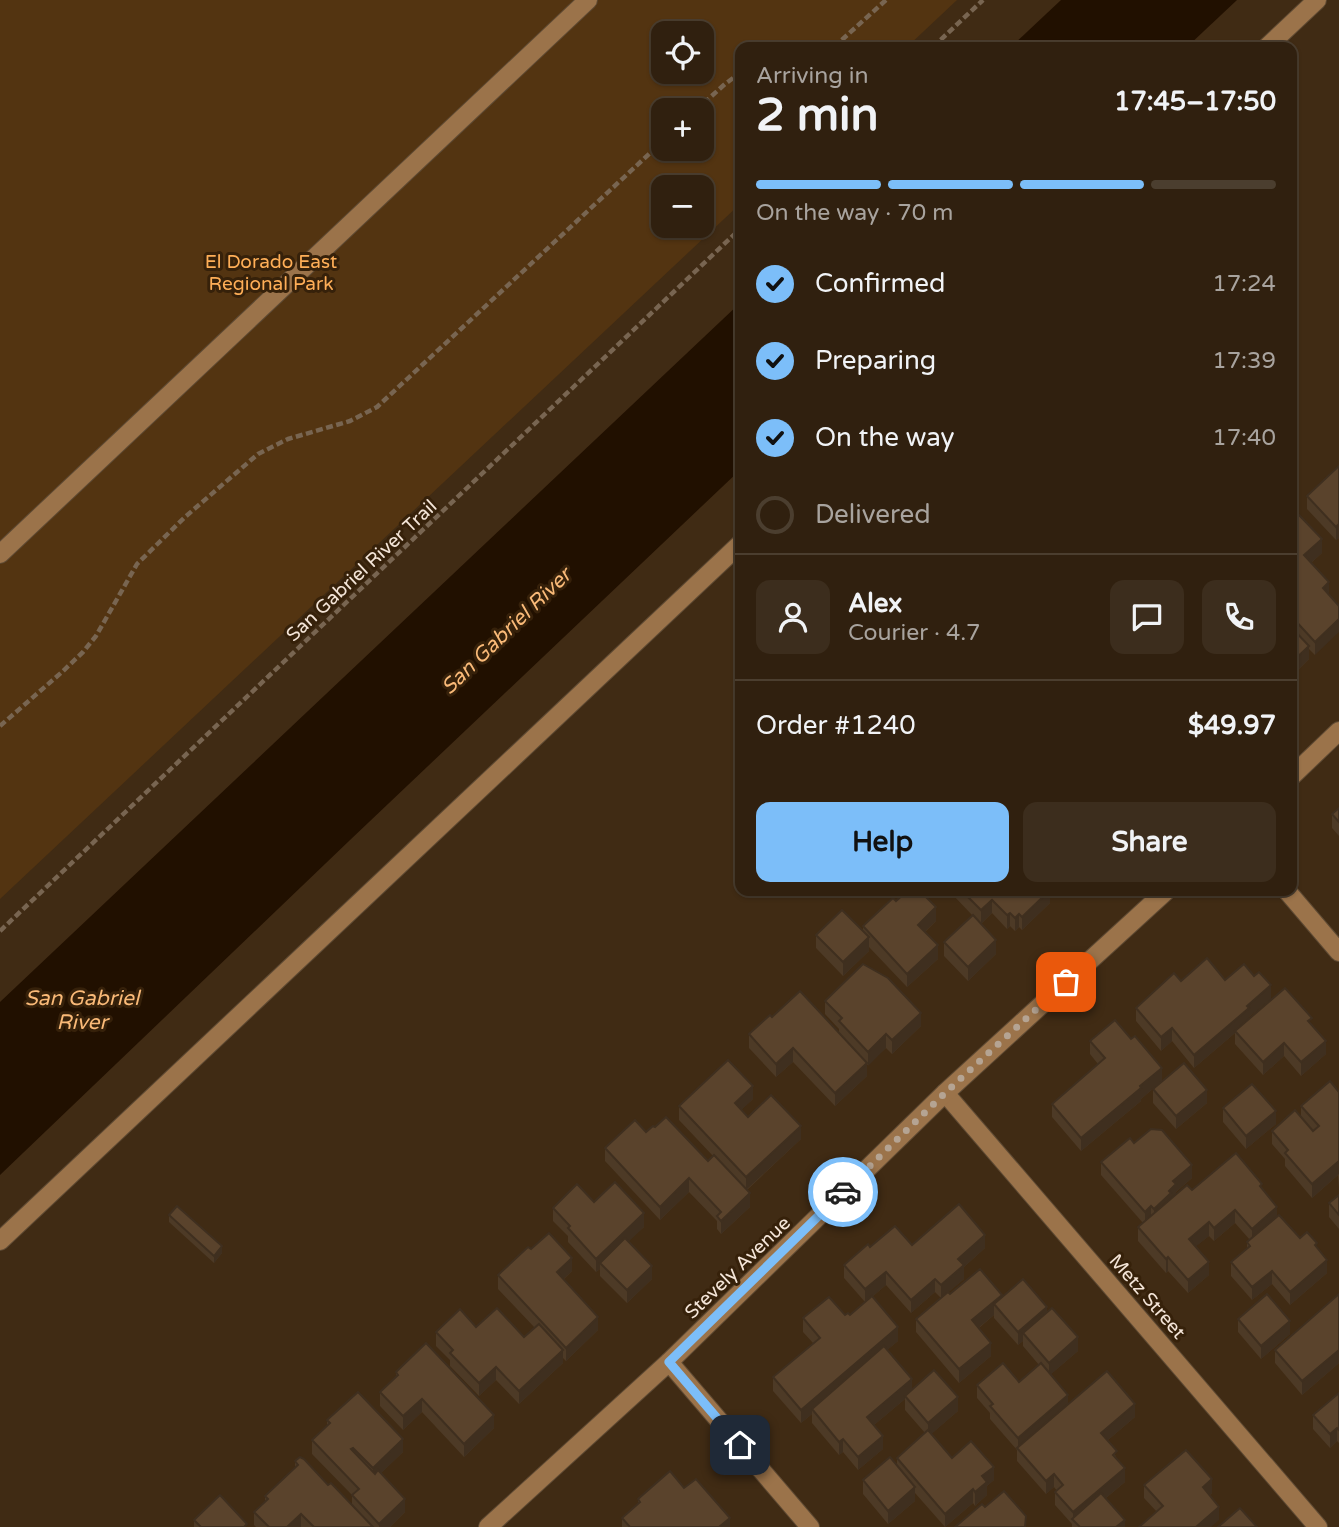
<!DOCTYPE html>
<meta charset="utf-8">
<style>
body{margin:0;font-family:"Varela Round",sans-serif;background:#3c2d1d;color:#f1f3f6;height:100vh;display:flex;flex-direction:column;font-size:26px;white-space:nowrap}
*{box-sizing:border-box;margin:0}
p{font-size:23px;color:#a8a39e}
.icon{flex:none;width:38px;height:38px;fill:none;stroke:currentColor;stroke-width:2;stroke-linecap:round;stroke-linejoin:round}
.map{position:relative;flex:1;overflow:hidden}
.panel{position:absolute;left:735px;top:42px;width:562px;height:854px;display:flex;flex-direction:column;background:#30200f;border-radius:14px;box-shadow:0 2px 5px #0004,0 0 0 2px #4b3e2f}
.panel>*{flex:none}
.tools{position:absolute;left:651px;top:21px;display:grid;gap:14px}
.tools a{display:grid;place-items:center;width:63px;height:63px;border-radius:14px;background:#30200f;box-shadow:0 2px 5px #0004,0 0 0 2px #4b3e2f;font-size:35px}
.pin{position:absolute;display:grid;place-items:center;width:60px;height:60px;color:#fff;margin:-30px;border-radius:14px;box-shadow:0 4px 10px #0006}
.courier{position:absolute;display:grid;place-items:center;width:70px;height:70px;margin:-35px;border:5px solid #7cbef9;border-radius:50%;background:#fff;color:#222;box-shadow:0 2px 9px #0007}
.summary em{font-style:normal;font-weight:700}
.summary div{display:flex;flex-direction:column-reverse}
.summary{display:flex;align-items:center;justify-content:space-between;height:119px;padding:0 21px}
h1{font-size:46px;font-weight:700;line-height:52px}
.bar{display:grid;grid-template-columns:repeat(4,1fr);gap:10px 7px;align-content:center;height:84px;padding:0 21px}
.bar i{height:9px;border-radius:5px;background:#4b3e2f}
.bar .active{background:#7cbef9}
.bar p{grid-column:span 4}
.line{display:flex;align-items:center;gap:18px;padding:0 21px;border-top:2px solid #4b3e2f}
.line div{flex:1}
.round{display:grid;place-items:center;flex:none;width:74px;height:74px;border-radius:14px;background:#3c2d1d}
ol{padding:0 21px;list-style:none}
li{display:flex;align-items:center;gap:21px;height:77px}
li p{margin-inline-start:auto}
li .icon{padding:7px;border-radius:50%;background:#7cbef9;color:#111;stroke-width:4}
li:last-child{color:#a8a39e}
li i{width:38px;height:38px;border:4px solid #4b3e2f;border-radius:50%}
.action{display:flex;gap:14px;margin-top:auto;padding:14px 21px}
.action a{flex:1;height:80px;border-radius:14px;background:#7cbef9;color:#111;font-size:28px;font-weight:700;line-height:80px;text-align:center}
.action a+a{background:#3c2d1d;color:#f1f3f6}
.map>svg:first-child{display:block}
</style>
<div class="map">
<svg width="1339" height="1527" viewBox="0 0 1339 1527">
<rect width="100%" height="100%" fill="#402b14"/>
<path fill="#533411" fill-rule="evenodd" d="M0,0H957L907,47H740V204L0,899ZM663,33H702V72H663ZM663,110H702V149H663ZM663,187H702V226H663Z"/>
<g fill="#211000">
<path d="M1061,0H1237L1187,47H1011Z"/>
<path d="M740,303V470L349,841L0,1175V1002Z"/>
</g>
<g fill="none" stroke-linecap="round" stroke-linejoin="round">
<defs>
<g id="minor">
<path d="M1267,47L1317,0"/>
<path d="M0,554L588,0"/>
<path d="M1292,776L1339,731"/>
<path d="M1287,891L1339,952"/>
<path d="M945,1093L1318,1527"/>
<path d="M0,1241L740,544"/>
<path d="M669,1362L810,1527"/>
<path d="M488,1527L669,1362L945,1093L1166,891"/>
</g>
</defs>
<use href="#minor" stroke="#5d4933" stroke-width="20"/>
<g stroke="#786551" stroke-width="4.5" stroke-dasharray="7 3.5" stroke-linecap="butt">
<path d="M834,47L886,0"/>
<path d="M933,47L983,0"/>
<path d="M696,110L725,84L740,73"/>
<path d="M0,726L62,672L83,652L96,636L137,564L185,517L258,454L288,439L350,421L377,407L663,141"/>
<path d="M0,931L740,229"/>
</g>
<use href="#minor" stroke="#9b734a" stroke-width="18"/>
</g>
<g fill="#4d3a26">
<path d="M1339,466V538L1336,540L1307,509V496Z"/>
<path d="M1292,521L1322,553L1311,563L1329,582L1315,655L1309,649V659L1292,676Z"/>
<path d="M1339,808V836L1332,828V814Z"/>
<path d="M952,891H1050V903L1022,930L1019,927L1015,931L1010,926L1007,929L992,913L981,924L996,954L968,981L944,956V942L972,915L952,894Z"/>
<path d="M896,901L936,921L925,932L938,959L907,987L869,947V951L843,976L816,948V935L863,931V926Z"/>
<path d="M1225,980L1271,999L1249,1017V1019L1312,1025L1326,1054L1301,1076L1284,1056L1263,1075L1235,1044V1033L1194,1068L1172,1041L1161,1051L1136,1021V1008L1181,981Z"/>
<path d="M825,1001L921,1026L892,1054L886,1048L867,1065V1076L835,1106L793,1062L776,1077L749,1048V1034L772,1017L839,1032V1029L825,1014Z"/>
<path d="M1090,1041L1162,1081L1141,1099V1101L1081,1151L1052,1117V1104L1098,1064L1090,1054Z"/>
<path d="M1153,1089L1207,1103L1176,1129L1153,1103Z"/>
<path d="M1339,1092V1188L1338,1175L1312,1198L1285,1166V1159L1272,1144V1131L1301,1117V1106Z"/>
<path d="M753,1099L741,1110L748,1117L801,1139L747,1190L750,1207L721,1234L717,1229V1221L689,1192L660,1220L605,1161V1148L646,1132L708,1161L713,1156L679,1120V1106Z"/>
<path d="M1223,1108L1276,1124L1246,1149L1223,1122Z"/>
<path d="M1134,1143L1192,1178L1176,1192V1195L1192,1190L1262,1189L1277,1217L1300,1238L1317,1248L1327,1273L1290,1305L1272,1284L1252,1300L1231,1276V1262L1247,1248V1242L1250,1240L1235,1223L1214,1241L1209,1236L1196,1246L1209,1275L1188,1293L1168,1271L1166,1273L1138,1241V1227L1143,1223L1101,1175V1162Z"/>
<path d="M1339,1195V1229L1329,1217V1203Z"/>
<path d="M594,1202L644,1227L628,1241L652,1279L627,1303L600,1276V1269L596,1272L568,1242V1236L553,1221V1208Z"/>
<path d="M169,1215L222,1253L214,1263L169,1222Z"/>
<path d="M912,1245L985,1248L964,1267V1279L948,1292L950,1294L1002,1297L1047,1313L1078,1351L1051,1374L1068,1404L1135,1417L1108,1440L1117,1459L1125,1482L1106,1498L1125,1527H1072V1524L1055,1505V1492L1057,1491L1054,1487L1046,1494L1017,1461V1450L990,1419V1413L977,1398V1385L1019,1382L1039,1365L1023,1346V1341L1018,1345L994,1318V1315L979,1328L991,1356L959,1383L916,1332V1319L941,1298L935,1292L911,1313L886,1285L872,1297L898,1341L887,1350L912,1390L958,1411L931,1434L952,1458L994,1480L987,1486V1495L975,1506L973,1503L945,1527L915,1493V1501L888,1524L863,1494V1480L897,1465V1458L925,1433L905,1410V1399L874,1425L883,1449L858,1470L843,1452L839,1455L812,1423V1414L801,1423L773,1391V1377L813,1343L803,1332V1318L850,1315L865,1302L844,1278V1265L870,1247Z"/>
<path d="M531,1249L572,1271L564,1279L598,1330L566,1361L563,1358V1363L519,1404L496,1380L479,1396L450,1366V1360L436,1346V1332L476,1327L524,1337L535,1328L498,1289V1275Z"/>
<path d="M1339,1294V1363L1302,1395L1275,1363V1350Z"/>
<path d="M1238,1319L1290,1334L1261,1359L1238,1332Z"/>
<path d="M396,1372L494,1428L464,1457L422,1412L403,1430L380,1406V1392L396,1377Z"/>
<path d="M1339,1393V1443L1337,1441L1330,1448L1313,1429V1415Z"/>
<path d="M327,1420L403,1452L381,1473L405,1512L390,1527H256L254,1525V1512L265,1502V1496L295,1468V1461L352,1505V1495L312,1454V1440L327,1426Z"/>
<path d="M1144,1485L1212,1493L1210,1495L1219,1520L1157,1512L1144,1498Z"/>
<path d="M684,1488L730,1527H622V1518L638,1504V1499Z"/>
<path d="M194,1520L247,1527H194Z"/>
</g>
<g fill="#3f2f1f">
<path d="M1339,524V538L1336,540V527Z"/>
<path d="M1322,539V553L1304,569V555Z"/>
<path d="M1329,582V596L1323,588Z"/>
<path d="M1339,619V632L1315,655V642Z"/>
<path d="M1309,646V659L1292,676V662Z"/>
<path d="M1049,891H1050V903L1022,930V917Z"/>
<path d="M992,900V913L981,924V910Z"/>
<path d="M936,907V921L918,938V925Z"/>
<path d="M1010,913V926L1007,929V915Z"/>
<path d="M1019,914V927L1015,931V918Z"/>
<path d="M869,937V951L843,976V962Z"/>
<path d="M996,940V954L968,981V967Z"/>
<path d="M938,945V959L907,987V974Z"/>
<path d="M1271,985V999L1249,1017V1022L1235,1031V1033L1194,1068V1055Z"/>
<path d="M921,1013V1026L892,1054V1040Z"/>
<path d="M1172,1028V1041L1161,1051V1037Z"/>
<path d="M886,1034V1048L868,1066V1052Z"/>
<path d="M1326,1041V1054L1301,1076V1062Z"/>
<path d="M1284,1043V1056L1263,1075V1062Z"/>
<path d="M793,1048V1062L776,1077V1064Z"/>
<path d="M867,1063V1076L835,1106V1093Z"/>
<path d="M1162,1068V1081L1141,1099V1101L1081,1151V1138Z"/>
<path d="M753,1086V1099L735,1116V1103Z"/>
<path d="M1207,1090V1103L1176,1129V1116Z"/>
<path d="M1276,1111V1124L1246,1149V1136Z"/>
<path d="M801,1126V1139L746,1190V1177Z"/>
<path d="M1339,1161V1174L1312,1198V1184Z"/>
<path d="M1192,1165V1178L1176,1192V1198L1154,1222V1209L1169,1191L1173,1181Z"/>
<path d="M689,1178V1192L660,1220V1207Z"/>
<path d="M750,1193V1207L721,1234V1221Z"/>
<path d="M1151,1206V1219L1145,1225V1212Z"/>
<path d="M1277,1207V1221L1252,1242V1229Z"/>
<path d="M1235,1210V1223L1214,1241V1228Z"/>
<path d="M644,1213V1227L603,1266L600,1263V1269L596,1272V1259Z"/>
<path d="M1209,1222V1236L1189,1252V1239Z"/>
<path d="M985,1235V1248L964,1267V1279L941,1299V1285L958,1259Z"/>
<path d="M222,1246V1253L214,1263V1256Z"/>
<path d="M1168,1257V1271L1166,1273V1259Z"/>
<path d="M572,1258V1271L557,1285V1272Z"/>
<path d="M1327,1260V1273L1290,1305V1292Z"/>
<path d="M1209,1262V1275L1188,1293V1280Z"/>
<path d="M652,1266V1279L627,1303V1290Z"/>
<path d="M1272,1271V1284L1252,1300V1287Z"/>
<path d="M886,1272V1285L865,1303V1289Z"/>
<path d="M935,1279V1292L911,1313V1300Z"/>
<path d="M1002,1295V1308L994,1304V1315L972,1333V1320Z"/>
<path d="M1047,1307V1321L1023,1333V1341L1018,1345V1332Z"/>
<path d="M598,1317V1330L566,1361V1348Z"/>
<path d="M1290,1321V1334L1261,1359V1346Z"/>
<path d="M898,1327V1341L814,1412L812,1409V1414L801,1423V1410Z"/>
<path d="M1078,1337V1351L1049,1376V1363Z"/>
<path d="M991,1343V1356L959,1383V1369Z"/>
<path d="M563,1350V1363L519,1404V1391Z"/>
<path d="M1339,1350V1363L1302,1395V1381Z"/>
<path d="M496,1367V1380L479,1396V1383Z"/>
<path d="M912,1379V1392L905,1396V1399L867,1431V1417Z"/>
<path d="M1068,1395V1408L1018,1449V1438Z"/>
<path d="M958,1397V1411L928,1437V1423Z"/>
<path d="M422,1399V1412L403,1430V1416Z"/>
<path d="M1135,1404V1417L1101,1446V1433Z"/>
<path d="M494,1415V1428L464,1457V1444Z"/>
<path d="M1337,1428V1441L1330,1448V1434Z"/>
<path d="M883,1436V1449L858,1470V1457Z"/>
<path d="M403,1439V1452L373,1481V1468Z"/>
<path d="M843,1439V1452L839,1455V1442Z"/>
<path d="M994,1467V1480L987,1486V1495L975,1506V1492L982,1476Z"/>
<path d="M1125,1468V1482L1076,1523L1073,1520V1512Z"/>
<path d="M1054,1474V1487L1046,1494V1481Z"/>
<path d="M1212,1479V1493L1203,1500V1487Z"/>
<path d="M915,1487V1501L888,1524V1511Z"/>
<path d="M973,1489V1503L945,1527V1514Z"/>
<path d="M405,1499V1512L390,1527H379V1524Z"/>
<path d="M1219,1507V1520L1211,1527H1196Z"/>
<path d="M301,1514V1527H287Z"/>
<path d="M730,1518V1527H719Z"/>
<path d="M1125,1520V1527H1116Z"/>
</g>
<g fill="#5a432c" stroke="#3f2f1f" stroke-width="2">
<path d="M1339,466V524L1336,527L1307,496Z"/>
<path d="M1299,515L1322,539L1304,555L1329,582L1323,588L1339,606V619L1315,642L1292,617V521Z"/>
<path d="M1292,628L1309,646L1292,662Z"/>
<path d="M1339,808V822L1332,814Z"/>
<path d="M907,891H920L936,907L918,925L938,945L907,974L863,926L893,898L896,901Z"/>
<path d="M962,891H1049L1022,917L1019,914L1015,918L1010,913L1007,915L992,900L981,910Z"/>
<path d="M842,910L869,937L843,962L816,935Z"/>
<path d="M973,915L996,940L968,967L944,942Z"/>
<path d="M1207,958L1225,980L1244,964L1254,976L1259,972L1271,985L1247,1006L1249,1008L1194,1055L1172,1028L1161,1037L1136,1008L1174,973L1181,981Z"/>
<path d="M863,964L888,978L921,1013L892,1040L886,1034L868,1052L839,1021L842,1018L825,1001Z"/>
<path d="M1285,988L1312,1018L1308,1021L1326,1041L1301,1062L1284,1043L1263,1062L1235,1031Z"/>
<path d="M800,991L867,1063L835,1093L793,1048L776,1064L749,1034L770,1015L772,1017Z"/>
<path d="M1115,1020L1131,1039L1135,1036L1162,1068L1140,1086L1141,1088L1081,1138L1052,1104L1105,1058L1090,1041Z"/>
<path d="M728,1060L753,1086L735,1103L748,1117L771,1095L801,1126L746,1177L679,1106Z"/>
<path d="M1184,1063L1207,1090L1176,1116L1153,1089Z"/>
<path d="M1330,1081L1339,1092V1161L1312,1184L1285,1153L1288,1150L1272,1131L1295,1110L1313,1131L1319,1126L1301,1106Z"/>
<path d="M1252,1084L1276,1111L1246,1136L1223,1108Z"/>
<path d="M666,1117L708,1161L714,1155L750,1193L721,1221L717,1216L721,1212L689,1178L660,1207L605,1148L635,1120L646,1132L653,1126L655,1127Z"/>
<path d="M1151,1129L1162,1130L1192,1165L1173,1181L1176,1184L1169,1191L1171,1193L1154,1209L1151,1206L1145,1212L1101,1162L1130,1138L1134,1143Z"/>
<path d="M1236,1153L1262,1184L1260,1186L1277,1207L1252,1229L1235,1210L1214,1228L1209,1222L1189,1239L1209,1262L1188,1280L1168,1257L1166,1259L1138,1227L1187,1185L1192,1190Z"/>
<path d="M615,1182L644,1213L596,1259L568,1228L570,1226L553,1208L577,1184L594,1202Z"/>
<path d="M1339,1195V1215L1329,1203Z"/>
<path d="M959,1204L985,1235L958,1259L964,1265L941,1285L935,1279L911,1300L886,1272L865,1289L844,1265L868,1244L870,1247L895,1226L912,1245Z"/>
<path d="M177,1206L222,1246L214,1256L169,1215Z"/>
<path d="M1279,1215L1300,1238L1307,1232L1317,1243L1315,1245L1327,1260L1290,1292L1272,1271L1252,1287L1231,1262L1250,1246L1247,1242Z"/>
<path d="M549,1233L572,1258L557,1272L598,1317L566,1348L498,1275L528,1247L531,1249Z"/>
<path d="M625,1238L652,1266L627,1290L600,1263Z"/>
<path d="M980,1269L1002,1295L972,1320L991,1343L959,1369L916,1319L948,1292L950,1294Z"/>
<path d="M1023,1279L1047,1307L1018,1332L994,1304Z"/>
<path d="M1267,1294L1290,1321L1261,1346L1238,1319Z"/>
<path d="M1339,1294V1350L1302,1381L1275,1350Z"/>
<path d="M872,1296L898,1327L801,1410L773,1377L820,1338L803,1318L829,1297L845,1315L848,1313L850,1315Z"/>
<path d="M497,1308L524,1337L539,1324L563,1350L519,1391L496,1367L479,1383L450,1353L453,1350L436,1332L460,1309L476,1327Z"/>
<path d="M1052,1308L1078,1337L1049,1363L1023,1333Z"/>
<path d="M426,1343L494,1415L464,1444L422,1399L403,1416L380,1392L398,1375L396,1372Z"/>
<path d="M884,1346L912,1379L867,1417L883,1436L858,1457L843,1439L839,1442L812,1409Z"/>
<path d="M1003,1363L1019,1382L1041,1363L1068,1395L1018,1438L990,1406L993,1404L977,1385Z"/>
<path d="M934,1370L958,1397L928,1423L905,1396Z"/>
<path d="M1107,1371L1135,1404L1101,1433L1117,1451L1113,1455L1125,1468L1073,1512L1055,1492L1063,1485L1054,1474L1046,1481L1017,1448Z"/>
<path d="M358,1392L403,1439L373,1468L353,1448L351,1449L375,1474L378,1470L405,1499L379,1524L352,1495L359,1489L312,1440L330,1423L327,1420Z"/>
<path d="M1339,1393V1430L1337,1428L1330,1434L1313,1415Z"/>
<path d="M928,1430L952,1458L971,1441L994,1467L982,1476L987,1482L975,1492L973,1489L945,1514L897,1458Z"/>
<path d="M1186,1450L1212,1479L1203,1487L1219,1507L1196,1527H1139L1163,1506L1144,1485Z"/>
<path d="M300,1457L304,1459L328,1485L331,1483L373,1527H314L301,1514L287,1527H269L254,1512L268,1499L265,1496L298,1465L295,1461Z"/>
<path d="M890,1457L915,1487L888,1511L863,1480Z"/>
<path d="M670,1471L684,1488L696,1479L730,1518L719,1527H630L622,1518L640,1502L638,1499Z"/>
<path d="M1004,1491L1026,1516L1025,1527H955L982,1504L985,1507Z"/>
<path d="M1101,1493L1125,1520L1116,1527H1080L1072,1519Z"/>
<path d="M220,1495L247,1524L244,1527H201L194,1520Z"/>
<path d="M1240,1508L1257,1527H1218Z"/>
</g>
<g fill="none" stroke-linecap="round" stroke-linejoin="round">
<path stroke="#b5a493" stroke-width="7" stroke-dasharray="0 12.6" d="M843,1192L945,1093L1066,982"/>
<path stroke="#7cbef9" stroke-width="9" d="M740,1445L669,1362L843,1192"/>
</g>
<g text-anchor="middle" stroke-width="6" stroke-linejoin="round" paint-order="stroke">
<g font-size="19" fill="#feae57" stroke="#36210a">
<text x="271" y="268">El Dorado East<tspan x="271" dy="22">Regional Park</tspan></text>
</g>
<g font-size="19" fill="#f4e5d8" stroke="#36210a">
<text transform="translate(361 570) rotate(-43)" y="7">San Gabriel River Trail</text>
<text transform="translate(737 1267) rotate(-44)" y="7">Stevely Avenue</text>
<text transform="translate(1148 1296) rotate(49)" y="7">Metz Street</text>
</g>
<g font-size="21" font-style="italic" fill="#faba78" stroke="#36210a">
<text transform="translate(506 631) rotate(-44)" y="7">San Gabriel River</text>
<text x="82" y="1005">San Gabriel<tspan x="82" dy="24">River</tspan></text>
</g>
</g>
</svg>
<div class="tools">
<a><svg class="icon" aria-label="locate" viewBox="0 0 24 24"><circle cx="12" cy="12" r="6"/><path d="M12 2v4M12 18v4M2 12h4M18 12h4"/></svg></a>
<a>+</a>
<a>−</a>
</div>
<div class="pin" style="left:1066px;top:982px;background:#ea580c"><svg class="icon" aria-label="bag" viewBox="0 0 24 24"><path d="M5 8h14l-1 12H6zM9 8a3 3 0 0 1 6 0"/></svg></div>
<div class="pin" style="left:740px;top:1445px;background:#1f2937"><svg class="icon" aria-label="home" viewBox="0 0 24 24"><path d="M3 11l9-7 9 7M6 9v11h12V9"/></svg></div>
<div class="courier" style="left:843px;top:1192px"><svg class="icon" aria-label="car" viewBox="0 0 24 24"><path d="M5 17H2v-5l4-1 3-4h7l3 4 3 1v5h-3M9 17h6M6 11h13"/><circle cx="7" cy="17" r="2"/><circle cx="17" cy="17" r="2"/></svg></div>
<section class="panel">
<div class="summary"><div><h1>2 min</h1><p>Arriving in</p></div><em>17:45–17:50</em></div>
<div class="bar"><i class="active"></i><i class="active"></i><i class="active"></i><i></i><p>On the way · 70 m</p></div>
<ol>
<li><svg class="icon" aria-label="check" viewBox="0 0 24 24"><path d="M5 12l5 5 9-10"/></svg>Confirmed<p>17:24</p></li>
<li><svg class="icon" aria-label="check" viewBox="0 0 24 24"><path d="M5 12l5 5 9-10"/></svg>Preparing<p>17:39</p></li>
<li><svg class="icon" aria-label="check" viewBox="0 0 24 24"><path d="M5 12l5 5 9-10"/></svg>On the way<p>17:40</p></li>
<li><i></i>Delivered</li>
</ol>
<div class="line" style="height:126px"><a class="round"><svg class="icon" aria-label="person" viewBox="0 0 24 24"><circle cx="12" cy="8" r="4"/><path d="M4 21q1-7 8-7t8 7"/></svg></a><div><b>Alex</b><p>Courier · 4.7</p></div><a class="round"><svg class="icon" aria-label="chat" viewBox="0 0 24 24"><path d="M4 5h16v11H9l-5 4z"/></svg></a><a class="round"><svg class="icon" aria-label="phone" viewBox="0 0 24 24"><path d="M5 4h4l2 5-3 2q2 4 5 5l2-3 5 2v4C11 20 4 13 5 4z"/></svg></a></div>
<div class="line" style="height:91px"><div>Order #1240</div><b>$49.97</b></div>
<div class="action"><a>Help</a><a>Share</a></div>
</section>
</div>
